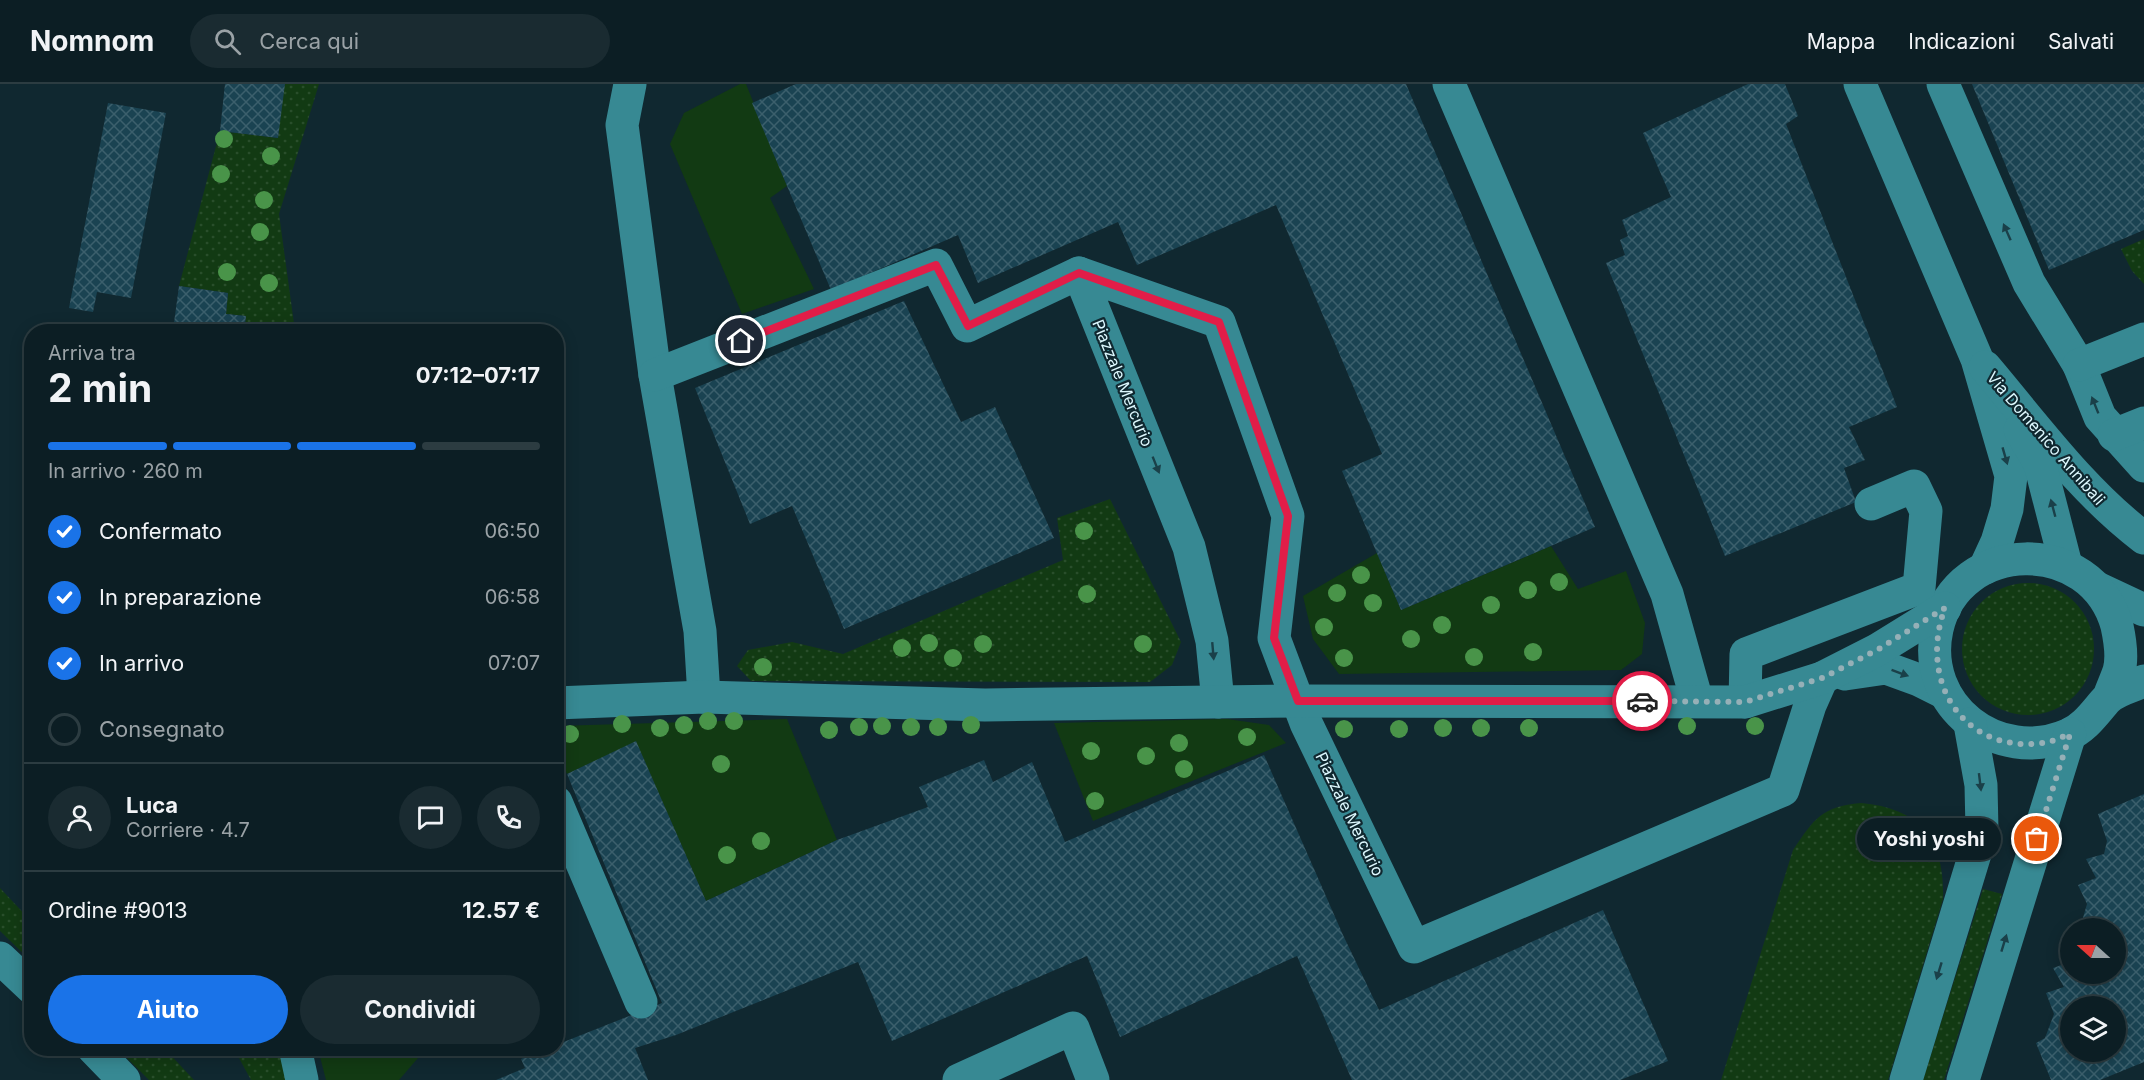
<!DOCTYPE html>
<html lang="it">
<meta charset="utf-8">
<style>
body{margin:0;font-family:Inter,sans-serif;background:#1a2b31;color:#f1f3f6;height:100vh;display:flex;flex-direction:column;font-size:22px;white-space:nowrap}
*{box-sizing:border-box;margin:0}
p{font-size:20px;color:#9aa2a6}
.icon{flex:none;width:33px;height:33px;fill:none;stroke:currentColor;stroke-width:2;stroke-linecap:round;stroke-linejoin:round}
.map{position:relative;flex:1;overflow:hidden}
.side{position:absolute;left:24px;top:240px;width:540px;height:732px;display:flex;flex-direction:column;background:#0c1e24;border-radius:24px;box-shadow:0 3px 15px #0003,0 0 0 2px #2c3c41}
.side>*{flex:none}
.needle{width:39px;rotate:291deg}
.fabs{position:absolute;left:2060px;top:834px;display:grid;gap:12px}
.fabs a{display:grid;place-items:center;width:66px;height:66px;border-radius:50%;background:#0c1e24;box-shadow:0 3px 15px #0003,0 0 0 2px #2c3c41;font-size:30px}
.pin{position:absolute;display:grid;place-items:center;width:51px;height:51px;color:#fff;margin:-26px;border:3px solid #fff;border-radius:50%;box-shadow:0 2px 6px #0007}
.courier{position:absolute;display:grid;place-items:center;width:60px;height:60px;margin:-30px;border:4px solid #e11d48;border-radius:50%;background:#fff;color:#222;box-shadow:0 2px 8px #0007}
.bubble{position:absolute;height:42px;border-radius:21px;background:#0c1e24;box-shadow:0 3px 15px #0003,0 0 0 2px #2c3c41;font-size:20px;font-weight:700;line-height:42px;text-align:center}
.summary em{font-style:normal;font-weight:700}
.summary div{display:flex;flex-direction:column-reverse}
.summary{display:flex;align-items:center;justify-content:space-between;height:102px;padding:0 24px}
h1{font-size:39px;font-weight:700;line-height:45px}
.bar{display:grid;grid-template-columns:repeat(4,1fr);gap:9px 6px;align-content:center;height:72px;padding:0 24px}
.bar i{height:8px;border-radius:4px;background:#2c3c41}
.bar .current{background:#1a73e8}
.bar p{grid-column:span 4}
.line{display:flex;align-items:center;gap:15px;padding:0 24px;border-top:2px solid #2c3c41}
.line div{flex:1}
.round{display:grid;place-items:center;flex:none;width:63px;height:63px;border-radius:32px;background:#1a2b31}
ol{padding:0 24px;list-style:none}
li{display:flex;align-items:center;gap:18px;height:66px}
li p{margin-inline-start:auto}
li .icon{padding:6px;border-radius:50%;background:#1a73e8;color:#fff;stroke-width:4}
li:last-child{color:#9aa2a6}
li i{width:33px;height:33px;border:3px solid #2c3c41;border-radius:50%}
.button{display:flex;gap:12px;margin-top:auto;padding:12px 24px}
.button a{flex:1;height:69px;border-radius:36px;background:#1a73e8;color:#fff;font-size:24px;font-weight:700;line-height:69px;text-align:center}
.button a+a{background:#1a2b31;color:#f1f3f6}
header{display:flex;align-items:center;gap:36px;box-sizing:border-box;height:84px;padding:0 30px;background:#0c1e24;border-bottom:2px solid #2c3c41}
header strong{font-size:28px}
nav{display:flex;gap:33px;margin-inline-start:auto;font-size:21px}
.search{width:420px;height:54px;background:#1a2b31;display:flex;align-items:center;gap:15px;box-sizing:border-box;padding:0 21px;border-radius:33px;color:#9aa2a6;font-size:22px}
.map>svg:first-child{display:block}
</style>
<header>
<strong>Nomnom</strong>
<div class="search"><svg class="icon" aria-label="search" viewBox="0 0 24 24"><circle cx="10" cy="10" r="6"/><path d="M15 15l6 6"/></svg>Cerca qui</div>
<nav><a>Mappa</a><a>Indicazioni</a><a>Salvati</a></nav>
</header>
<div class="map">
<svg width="2144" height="996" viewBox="0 0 2144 996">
<defs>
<pattern id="grass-dots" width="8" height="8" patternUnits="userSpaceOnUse" patternTransform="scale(1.5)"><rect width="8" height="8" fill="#123a13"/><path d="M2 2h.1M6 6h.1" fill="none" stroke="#294e2b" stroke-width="1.8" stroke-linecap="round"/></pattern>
<pattern id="building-cross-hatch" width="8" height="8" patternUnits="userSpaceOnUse" patternTransform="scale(1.5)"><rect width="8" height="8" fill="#1a4352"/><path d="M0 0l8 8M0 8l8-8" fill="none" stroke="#3b5f6c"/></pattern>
</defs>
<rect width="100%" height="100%" fill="#102830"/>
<g fill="url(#grass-dots)">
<path d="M282,0H319L279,130L295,247H244L246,232L226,230L228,209L179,202L220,47L278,54Z"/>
<path d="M2144,155V200L2132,187L2121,165Z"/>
<path d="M1110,415L1181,558L1172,581L1150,598L751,597L737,582L748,566L792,558L843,570L1063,476L1057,434Z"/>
<circle cx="2028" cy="565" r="66"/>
<path d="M1861,719C1921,724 1945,757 1943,815L1888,996H1721L1793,766C1815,734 1821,723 1861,719Z"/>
<path d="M0,804L31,837V877L0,847Z"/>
<path d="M1983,805L2002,810L1944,996H1923Z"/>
<path d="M118,965H165L194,996H149Z"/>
<path d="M234,965H284L292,996H251Z"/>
</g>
<g fill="#123a13">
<path d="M740,0H746L787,102L770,114L814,205L742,230L670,60L684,29Z"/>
<path d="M1551,462L1578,505L1626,487L1645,539L1642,570L1621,586L1339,590L1313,555L1303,512L1377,469L1401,526Z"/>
<path d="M787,635L837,756L706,817L636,658L567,690L557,666L556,642Z"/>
<path d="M1227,635L1269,641L1286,659L1093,737L1054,639Z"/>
<path d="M318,965H416L418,974L399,996H326Z"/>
</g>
<g fill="url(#building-cross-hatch)" fill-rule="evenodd">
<path d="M225,0H285L278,54L220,47Z"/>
<path d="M796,0H1406L1595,443L1401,526L1342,387L1382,370L1276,121L1137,181L1118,138L978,199L958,151L831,206L752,19Z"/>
<path d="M1748,0H1785L1798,32L1786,40L1897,323L1849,343L1865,376L1844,384L1856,418L1725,472L1606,179L1625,171L1620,156L1628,152L1622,136L1671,113L1643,49Z"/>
<path d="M1972,0H2144V146L2049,186Z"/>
<path d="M108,19L166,29L131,214L97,208L93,228L69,224Z"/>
<path d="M179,202L228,209L226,230L246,232L244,248L173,246Z"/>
<path d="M904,217L961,338L995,323L1054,454L844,545L792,422L750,440L695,304Z"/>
<path d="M636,657L706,817L837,756L928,723L919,703L984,676L993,698L1032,678L1065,758L1264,671L1343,851L1379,926L1603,826L1668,977L1620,996H1352L1297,872L1120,953L1087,872L892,957L858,878L676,951L635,964L648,996H496L525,984L521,975L547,964H556V961L662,919L567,690Z"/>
<path d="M2144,710V978L2100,996H2051L2036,959L2045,954L2054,930L2046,909L2064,903L2053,884L2070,878V890H2115V844H2080L2087,820L2078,801L2096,794L2086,775L2104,770L2107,757L2098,730ZM2070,922H2115V968H2070Z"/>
</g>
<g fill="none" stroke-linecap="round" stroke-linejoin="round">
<g stroke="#378993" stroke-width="33">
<path d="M630,0L622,41L655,291L700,547L704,613"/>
<path d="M1449,0L1667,510L1697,617"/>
<path d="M1860,0L1977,275L2011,392L2007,425L1997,458L1985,484"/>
<path d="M1943,0L2029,199L2079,281L2100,333L2144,382"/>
<path d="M2079,281L2144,255"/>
<path d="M1985,283C2035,342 2082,407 2144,454"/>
<path d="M655,291L936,181L967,242L1079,189"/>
<path d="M2020,346L2040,380L2066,481"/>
<path d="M2114,351L2144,339"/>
<path d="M2097,504L2144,526"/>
<path d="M1845,590L1886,584L1919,596L1945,609"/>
<path d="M2109,613C2112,604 2116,596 2119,587C2123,573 2120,556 2117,542C2092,451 1958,453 1937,545C1920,622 1998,681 2068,651C2086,643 2095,628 2107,615C2116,606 2133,602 2144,597"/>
<path d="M1218,618L1212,557L1189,463L1079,189L1219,238L1288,432L1274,554L1306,639L1414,863L1783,706L1810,621L1822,594"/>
<path d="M1745,618L1746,570L1919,504L1926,427L1914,402L1871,420"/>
<path d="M556,619L704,613L985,621L1298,617L1745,618L1822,594L1877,566L1945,524"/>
<path d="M556,718L641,918"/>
<path d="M0,874L32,904"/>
<path d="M93,964L124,996"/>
<path d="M295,964L302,996"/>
<path d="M959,996L1073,944L1093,996"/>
<path d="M1906,996L1982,747L1981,701L1970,640"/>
<path d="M1963,996L2070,650"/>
</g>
</g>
<g fill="#499449">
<circle cx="224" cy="55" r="9"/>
<circle cx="271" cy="72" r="9"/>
<circle cx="221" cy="90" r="9"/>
<circle cx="264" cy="116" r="9"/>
<circle cx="260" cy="148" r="9"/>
<circle cx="227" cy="188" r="9"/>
<circle cx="269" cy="199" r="9"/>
<circle cx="1084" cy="447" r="9"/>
<circle cx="1361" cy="491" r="9"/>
<circle cx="1559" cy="498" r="9"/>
<circle cx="1528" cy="506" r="9"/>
<circle cx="1337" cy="509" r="9"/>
<circle cx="1087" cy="510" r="9"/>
<circle cx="1373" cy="519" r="9"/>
<circle cx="1491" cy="521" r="9"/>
<circle cx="1442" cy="541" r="9"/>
<circle cx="1324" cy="543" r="9"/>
<circle cx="1411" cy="555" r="9"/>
<circle cx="929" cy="559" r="9"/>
<circle cx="983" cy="560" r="9"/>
<circle cx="1143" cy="560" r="9"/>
<circle cx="902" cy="564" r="9"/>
<circle cx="1533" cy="568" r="9"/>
<circle cx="1474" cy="573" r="9"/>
<circle cx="953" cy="574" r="9"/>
<circle cx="1344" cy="574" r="9"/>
<circle cx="763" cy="583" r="9"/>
<circle cx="708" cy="637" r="9"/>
<circle cx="734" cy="637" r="9"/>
<circle cx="622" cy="640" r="9"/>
<circle cx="684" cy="641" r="9"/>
<circle cx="971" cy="641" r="9"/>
<circle cx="882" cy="642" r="9"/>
<circle cx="1687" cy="642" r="9"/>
<circle cx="1755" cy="642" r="9"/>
<circle cx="859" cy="643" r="9"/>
<circle cx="911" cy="643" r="9"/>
<circle cx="938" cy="643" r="9"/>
<circle cx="660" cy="644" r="9"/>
<circle cx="1443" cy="644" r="9"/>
<circle cx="1481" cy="644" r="9"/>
<circle cx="1529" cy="644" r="9"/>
<circle cx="1344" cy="645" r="9"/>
<circle cx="1399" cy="645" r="9"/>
<circle cx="829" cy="646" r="9"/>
<circle cx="570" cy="650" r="9"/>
<circle cx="1247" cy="653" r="9"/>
<circle cx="1179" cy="659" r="9"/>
<circle cx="1091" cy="667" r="9"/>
<circle cx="1146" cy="672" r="9"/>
<circle cx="721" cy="680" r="9"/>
<circle cx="1184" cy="685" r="9"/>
<circle cx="1095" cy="717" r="9"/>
<circle cx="761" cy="757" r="9"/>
<circle cx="727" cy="771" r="9"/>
</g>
<defs><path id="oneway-solid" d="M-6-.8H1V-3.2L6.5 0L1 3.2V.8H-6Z" transform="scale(1.5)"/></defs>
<g fill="#1a4049">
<use href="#oneway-solid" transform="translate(2007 148) rotate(-114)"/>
<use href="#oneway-solid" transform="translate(2095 321) rotate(-112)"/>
<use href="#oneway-solid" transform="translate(2005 372) rotate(74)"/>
<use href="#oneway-solid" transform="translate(1156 381) rotate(68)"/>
<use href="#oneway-solid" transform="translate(2053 424) rotate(-105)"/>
<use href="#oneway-solid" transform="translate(1213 567) rotate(85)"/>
<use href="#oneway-solid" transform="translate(1900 589) rotate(20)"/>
<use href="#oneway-solid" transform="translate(1980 698) rotate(83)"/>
<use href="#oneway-solid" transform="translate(2004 859) rotate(-73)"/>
<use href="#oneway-solid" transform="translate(1939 887) rotate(107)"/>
</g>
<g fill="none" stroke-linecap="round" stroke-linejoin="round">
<path stroke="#96b0b7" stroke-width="6" stroke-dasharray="0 10.8" d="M1642,617L1745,618L1822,594L1877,566L1945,524C1918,596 1962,670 2043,659C2052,658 2061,653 2070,650L2037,755"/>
<path stroke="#e11d48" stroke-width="8" d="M741,257L936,181L968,242L1079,189L1219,238L1288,432L1274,554L1298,617H1642"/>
</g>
<g text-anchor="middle" stroke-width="4.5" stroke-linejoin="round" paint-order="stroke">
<g font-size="16" fill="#def9ff" stroke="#102830">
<text transform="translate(1123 299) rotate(68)" y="6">Piazzale Mercurio</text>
<text transform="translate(2046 354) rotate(49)" y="6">Via Domenico Annibali</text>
<text transform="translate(1350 730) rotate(64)" y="6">Piazzale Mercurio</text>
</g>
</g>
</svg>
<div class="fabs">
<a><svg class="needle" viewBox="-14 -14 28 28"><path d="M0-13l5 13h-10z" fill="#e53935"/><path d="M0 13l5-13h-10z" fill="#9aa2a6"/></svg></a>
<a><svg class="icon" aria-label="layers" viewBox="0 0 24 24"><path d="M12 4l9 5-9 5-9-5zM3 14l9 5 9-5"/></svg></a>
</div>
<div class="pin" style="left:2037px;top:755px;background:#ea580c"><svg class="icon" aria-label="bag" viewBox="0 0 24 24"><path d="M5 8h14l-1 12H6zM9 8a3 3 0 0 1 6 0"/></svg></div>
<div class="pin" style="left:741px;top:257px;background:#1f2937"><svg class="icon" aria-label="home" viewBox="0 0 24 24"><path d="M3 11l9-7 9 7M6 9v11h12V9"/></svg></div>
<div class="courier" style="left:1642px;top:617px"><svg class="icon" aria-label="car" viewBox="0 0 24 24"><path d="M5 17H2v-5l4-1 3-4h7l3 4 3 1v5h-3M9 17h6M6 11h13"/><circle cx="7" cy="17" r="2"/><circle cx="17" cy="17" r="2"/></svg></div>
<div class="bubble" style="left:1857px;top:734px;width:144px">Yoshi yoshi</div>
<section class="side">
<div class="summary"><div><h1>2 min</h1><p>Arriva tra</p></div><em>07:12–07:17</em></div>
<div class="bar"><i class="current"></i><i class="current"></i><i class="current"></i><i></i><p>In arrivo · 260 m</p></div>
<ol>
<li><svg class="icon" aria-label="check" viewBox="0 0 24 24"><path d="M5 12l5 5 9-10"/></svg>Confermato<p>06:50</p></li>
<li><svg class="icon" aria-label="check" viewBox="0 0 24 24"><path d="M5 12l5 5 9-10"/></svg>In preparazione<p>06:58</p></li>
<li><svg class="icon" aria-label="check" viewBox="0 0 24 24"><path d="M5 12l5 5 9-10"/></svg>In arrivo<p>07:07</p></li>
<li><i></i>Consegnato</li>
</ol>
<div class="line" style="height:108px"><a class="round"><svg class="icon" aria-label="person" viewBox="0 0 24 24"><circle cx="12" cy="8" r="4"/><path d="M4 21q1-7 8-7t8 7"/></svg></a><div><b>Luca</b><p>Corriere · 4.7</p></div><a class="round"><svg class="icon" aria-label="chat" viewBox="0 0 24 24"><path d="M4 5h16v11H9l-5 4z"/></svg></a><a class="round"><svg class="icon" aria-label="phone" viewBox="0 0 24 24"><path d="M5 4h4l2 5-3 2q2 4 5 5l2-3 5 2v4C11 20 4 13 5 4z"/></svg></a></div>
<div class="line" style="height:78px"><div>Ordine #9013</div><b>12.57 €</b></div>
<div class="button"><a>Aiuto</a><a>Condividi</a></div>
</section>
</div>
